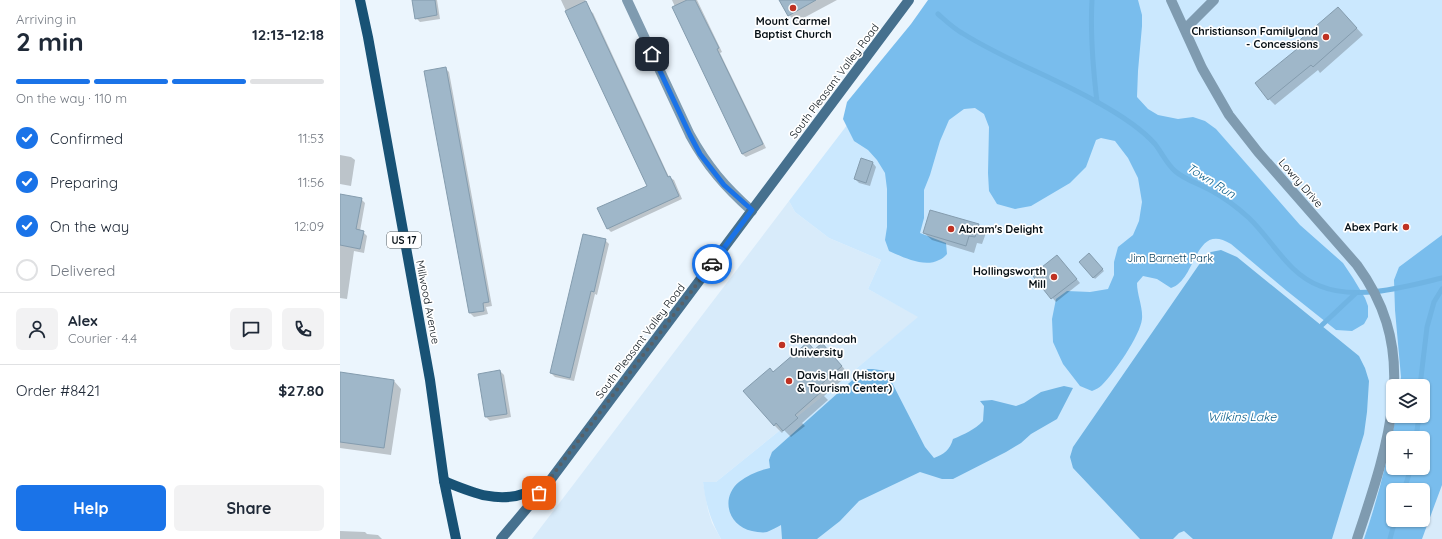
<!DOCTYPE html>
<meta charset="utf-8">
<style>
body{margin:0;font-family:Quicksand,sans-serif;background:#f2f2f3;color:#1f2937;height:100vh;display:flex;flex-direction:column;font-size:15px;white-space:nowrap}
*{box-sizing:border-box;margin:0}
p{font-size:13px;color:#747a83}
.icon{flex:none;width:22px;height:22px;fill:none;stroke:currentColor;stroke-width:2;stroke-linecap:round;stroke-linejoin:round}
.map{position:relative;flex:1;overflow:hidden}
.side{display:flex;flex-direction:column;background:#fff;width:340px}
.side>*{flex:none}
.controls{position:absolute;left:1046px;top:379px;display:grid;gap:8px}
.controls a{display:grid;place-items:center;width:44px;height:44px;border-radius:6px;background:#fff;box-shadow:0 1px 3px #0004;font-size:20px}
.pin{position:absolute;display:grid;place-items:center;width:34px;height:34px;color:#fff;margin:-17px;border-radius:8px;box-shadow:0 2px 6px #0006}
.courier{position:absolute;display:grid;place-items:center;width:40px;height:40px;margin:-20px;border:3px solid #1a73e8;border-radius:50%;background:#fff;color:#222;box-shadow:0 1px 5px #0007}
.overview em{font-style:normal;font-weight:700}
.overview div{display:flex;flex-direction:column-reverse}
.overview{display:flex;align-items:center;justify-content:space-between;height:68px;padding:0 16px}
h1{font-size:26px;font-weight:700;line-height:30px}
.bar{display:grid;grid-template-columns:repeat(4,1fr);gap:6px 4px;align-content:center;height:48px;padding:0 16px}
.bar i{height:5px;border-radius:3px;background:#e0e1e3}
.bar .on{background:#1a73e8}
.bar p{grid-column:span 4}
.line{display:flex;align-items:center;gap:10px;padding:0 16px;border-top:1px solid #e0e1e3}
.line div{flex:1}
.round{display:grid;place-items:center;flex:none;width:42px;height:42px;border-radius:6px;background:#f2f2f3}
ol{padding:0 16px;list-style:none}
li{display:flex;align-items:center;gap:12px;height:44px}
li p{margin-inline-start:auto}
li .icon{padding:4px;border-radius:50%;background:#1a73e8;color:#fff;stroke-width:4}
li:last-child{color:#747a83}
li i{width:22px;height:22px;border:2px solid #e0e1e3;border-radius:50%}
.cta{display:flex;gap:8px;margin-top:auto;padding:8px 16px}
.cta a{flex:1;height:46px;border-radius:6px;background:#1a73e8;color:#fff;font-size:16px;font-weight:700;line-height:46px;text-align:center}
.cta a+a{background:#f2f2f3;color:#1f2937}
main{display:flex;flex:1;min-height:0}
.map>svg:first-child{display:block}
</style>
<main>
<section class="side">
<div class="overview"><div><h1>2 min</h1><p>Arriving in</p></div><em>12:13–12:18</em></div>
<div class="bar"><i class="on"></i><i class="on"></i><i class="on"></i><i></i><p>On the way · 110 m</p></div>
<ol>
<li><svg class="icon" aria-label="check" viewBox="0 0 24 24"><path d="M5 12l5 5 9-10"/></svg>Confirmed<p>11:53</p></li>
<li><svg class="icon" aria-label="check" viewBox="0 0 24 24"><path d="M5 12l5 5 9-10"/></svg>Preparing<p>11:56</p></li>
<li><svg class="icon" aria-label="check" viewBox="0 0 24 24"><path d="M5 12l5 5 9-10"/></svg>On the way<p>12:09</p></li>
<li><i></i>Delivered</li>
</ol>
<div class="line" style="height:72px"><a class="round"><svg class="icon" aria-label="person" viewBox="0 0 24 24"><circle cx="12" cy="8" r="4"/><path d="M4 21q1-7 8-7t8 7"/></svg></a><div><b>Alex</b><p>Courier · 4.4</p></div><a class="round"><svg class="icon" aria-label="chat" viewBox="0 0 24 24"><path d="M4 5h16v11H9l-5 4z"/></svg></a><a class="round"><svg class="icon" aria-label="phone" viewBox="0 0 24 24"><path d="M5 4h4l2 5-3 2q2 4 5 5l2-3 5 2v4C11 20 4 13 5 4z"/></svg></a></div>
<div class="line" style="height:52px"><div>Order #8421</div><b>$27.80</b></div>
<div class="cta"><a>Help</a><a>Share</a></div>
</section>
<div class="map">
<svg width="1102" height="539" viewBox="0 0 1102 539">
<rect width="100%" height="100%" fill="#ebf5fd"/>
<g fill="#d8ebfa">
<path d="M449,201L455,212L489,238L541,260L528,289L579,317L511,373L376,482H363L368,510L372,523L381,539H192Z"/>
<path d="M1102,459V539H1078Z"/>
</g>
<path fill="#cbe8fe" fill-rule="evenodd" d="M600,0H1102V459L1078,539H381C370,519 366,505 363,482H376L511,373L578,317L528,289L541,260L489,238L455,212L449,201L566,48ZM1053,386H1083V416H1053ZM1053,438H1083V468H1053ZM1053,490H1083V520H1053Z"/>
<g fill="#79bded" fill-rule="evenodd">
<path d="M588,0H798L802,15V26L798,71L797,97L808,109L818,115L838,119L853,117L865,121L876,129L960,225L1003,263L1013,278L1025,298L1028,306V317L1024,324L1012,331L996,330L947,291L891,244C854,221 857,280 831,288L817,279L803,276L797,283C797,295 803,307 802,319C800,336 774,373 762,385C759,388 756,389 752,391L740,386L723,364L713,342L712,319L716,299L727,291L750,292L768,289L774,275V262L778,247L793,235L799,221L802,202L798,178L788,158L775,141L761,138L756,140L746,167L730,183L691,206L675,209L657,204L649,191L648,173L649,127L644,114L635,108L624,109L609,120L600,141L590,175L584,190V218L580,233L606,243L607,254C605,256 602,259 599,260C584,268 563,257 549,251L545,240L547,227V189L545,173L537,160L528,150L514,141L503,119L507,102L571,24Z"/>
<path d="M1102,235V485L1082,539H1024C1038,498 1048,458 1056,416H1083V386H1060L1061,377L1055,310L1054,280L1059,267ZM1053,438H1083V468H1053ZM1053,490H1083V520H1053Z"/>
</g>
<g fill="#70b4e3">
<path d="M881,250L897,257L1019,356L1025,368L1029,381L1027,412L1024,434L992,539H853L844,531L839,533L833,539H800L733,468L730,457L733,447L865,256L871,252Z"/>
<path d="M527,369H533L546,371L585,447L594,458C604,454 610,450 613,439C625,434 634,430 643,421L644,406L640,401L652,400L676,406L684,403L701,392L716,388L724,386L733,388L717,419L691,434L681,443L666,452L613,479H602L580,472L519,501L500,521L477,539H442L441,525C437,527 432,530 427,532C423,533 417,532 412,531C388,526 380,498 399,482C408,475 420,470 430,468L429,460L432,452L518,375Z"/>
</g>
<g fill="#0003">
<path d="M73,0H97L100,19L80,22L76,18Z"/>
<path d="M221,0H245L249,10L253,13L329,177L334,180L342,199L271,232L267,228L308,187Z"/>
<path d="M332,0H357L382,52L380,53L426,148L406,157L402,154Z"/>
<path d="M441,0H497L456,22L449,15Z"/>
<path d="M1004,14L1023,35L980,73L978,70L935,105L929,99Z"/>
<path d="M105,68L109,72L152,306L146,307L148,314L134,317L130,313Z"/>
<path d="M0,155L11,157L15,160L11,186L0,184Z"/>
<path d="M533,163L536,167L530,186L519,183L515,179Z"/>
<path d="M0,195L21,199L25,203L20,231L23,232L27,236L24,253L14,251L7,299L0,298Z"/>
<path d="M638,225L646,233L642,244L637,243L634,253L592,240L584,233Z"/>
<path d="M265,240L269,244L257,295L255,294L234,381L215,377L211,373Z"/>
<path d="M749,255L764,271L755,279L741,262Z"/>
<path d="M717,256L740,283L716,302L693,276Z"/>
<path d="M468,344L475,351L489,352L509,374L484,396L488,400L462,423L465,426L451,437L444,430L442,433L434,425V373Z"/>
<path d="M160,371L164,375L171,417L150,421L146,417L139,375Z"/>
<path d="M0,373L54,381L61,389L51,455L0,448Z"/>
<path d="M0,531L25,532L27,534L38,535L42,539H0Z"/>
</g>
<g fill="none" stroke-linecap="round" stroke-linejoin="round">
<g stroke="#70b4e3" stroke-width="5">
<path d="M752,0C750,34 753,68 757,102"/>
<path d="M598,14C606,21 613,28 622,33C665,60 713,77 757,102C777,113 800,127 815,144C822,153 827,164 835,171C845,180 860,184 872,191C885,198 898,208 909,218C933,241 948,274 980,286C1016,301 1065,287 1102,278"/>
<path d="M982,325L1016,293"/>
<path d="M1080,386L1087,327L1094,302L1102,289"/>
<path d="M1076,438L1079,416"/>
<path d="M1064,490L1071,468"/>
<path d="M1050,539L1055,520"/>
</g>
</g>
<g fill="#9fb7c9" stroke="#849cae">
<path d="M72,0H95L97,15L75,19Z"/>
<path d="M347,0H355L379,48L377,49L423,144L402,154L332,7Z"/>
<path d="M439,0H476L448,16Z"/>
<path d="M246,1L328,177L330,176L339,196L267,229L257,208L307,186L225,11Z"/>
<path d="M998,7L1017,28L973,67L971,65L928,100L915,83L957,49L954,45Z"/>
<path d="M106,67L149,302L143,303L144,311L129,313L84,71Z"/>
<path d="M521,158L533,162L526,183L514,179Z"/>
<path d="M0,194L22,198L16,229L24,231L20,249L0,245Z"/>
<path d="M590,210L639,224L635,237L629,236L626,246L583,233Z"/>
<path d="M243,234L266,239L254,292L251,291L230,378L210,373Z"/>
<path d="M749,253L763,269L753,278L739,262Z"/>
<path d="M717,255L737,279L711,299L692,275Z"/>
<path d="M468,342L474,350L482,343L502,366L477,388L481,392L455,415L458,418L443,431L436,423L434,426L403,391L430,368L433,372Z"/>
<path d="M160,370L167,414L145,417L138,374Z"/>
<path d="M0,372L54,380L44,448L0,442Z"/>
</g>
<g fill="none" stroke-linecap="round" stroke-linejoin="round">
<g stroke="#7f9bb0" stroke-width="10">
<path d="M287,0L350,135C367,166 385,187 412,211"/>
<path d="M831,0L862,68L889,115L918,152L1017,265C1044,302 1056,340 1054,386"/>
<path d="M845,29L874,0"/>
<path d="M1017,539C1032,494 1048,448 1053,400"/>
</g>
<path stroke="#46708e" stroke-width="10" d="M161,539L209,482L569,0"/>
<g stroke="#185275" stroke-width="10">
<path d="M20,0L28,37L90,380L104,481L116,539"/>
<path d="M104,481C131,492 157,504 186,493C194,491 201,486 209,482"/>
</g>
</g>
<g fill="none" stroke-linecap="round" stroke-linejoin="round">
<path stroke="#576067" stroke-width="4" stroke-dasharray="0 7.2" d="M199,493L372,264"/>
<path stroke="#1a73e8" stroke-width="5" d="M312,54L350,135L360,154L384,185L412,210L372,264"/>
</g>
<g fill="#bf3223" stroke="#fff" stroke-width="1.5">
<circle cx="453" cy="8" r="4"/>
<circle cx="986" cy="37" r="4"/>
<circle cx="1066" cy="227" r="4"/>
<circle cx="611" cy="229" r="4"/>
<circle cx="714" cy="277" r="4"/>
<circle cx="442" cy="345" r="4"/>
<circle cx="449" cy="381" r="4"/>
</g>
<g text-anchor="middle" stroke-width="3.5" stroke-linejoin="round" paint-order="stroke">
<rect fill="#fff" stroke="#51585c" stroke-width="1" x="47" y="232" width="34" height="16" rx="3"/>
<g font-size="10" font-weight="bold" fill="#071016">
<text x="64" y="244">US 17</text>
</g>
<g font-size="11" font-weight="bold" fill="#071016" stroke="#fff" text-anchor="end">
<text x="453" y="25" text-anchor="middle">Mount Carmel<tspan x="453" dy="13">Baptist Church</tspan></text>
<text x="978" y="35">Christianson Familyland<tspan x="978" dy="13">- Concessions</tspan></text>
<text x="1058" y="231">Abex Park</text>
<text x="619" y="233" text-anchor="start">Abram's Delight</text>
<text x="706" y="275">Hollingsworth<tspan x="706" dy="13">Mill</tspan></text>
<text x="450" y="343" text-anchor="start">Shenandoah<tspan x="450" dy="13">University</tspan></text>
<text x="457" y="379" text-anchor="start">Davis Hall (History<tspan x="457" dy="13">&amp; Tourism Center)</tspan></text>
</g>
<g font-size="11" fill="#071016" stroke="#fff">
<text transform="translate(494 81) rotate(-53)" y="4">South Pleasant Valley Road</text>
<text transform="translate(961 183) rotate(49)" y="4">Lowry Drive</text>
<text transform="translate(88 302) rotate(79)" y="4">Millwood Avenue</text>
<text transform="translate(300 341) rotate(-53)" y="4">South Pleasant Valley Road</text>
</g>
<g font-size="11" fill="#023b5b" stroke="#fff">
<text x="830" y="262">Jim Barnett Park</text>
</g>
<g font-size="12" font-style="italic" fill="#085d89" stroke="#fff">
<text transform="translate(871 181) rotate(32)" y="4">Town Run</text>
<text x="902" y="421">Wilkins Lake</text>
</g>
</g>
</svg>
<div class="controls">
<a><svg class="icon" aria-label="layers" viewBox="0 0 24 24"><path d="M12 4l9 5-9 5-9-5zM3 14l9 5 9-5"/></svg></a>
<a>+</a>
<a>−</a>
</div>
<div class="pin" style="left:199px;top:493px;background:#ea580c"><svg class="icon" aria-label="bag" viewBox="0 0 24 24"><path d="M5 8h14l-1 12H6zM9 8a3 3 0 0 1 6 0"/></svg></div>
<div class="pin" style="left:312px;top:54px;background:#1f2937"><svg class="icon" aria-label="home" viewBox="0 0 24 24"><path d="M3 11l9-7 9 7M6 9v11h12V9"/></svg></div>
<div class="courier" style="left:372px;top:264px"><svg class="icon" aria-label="car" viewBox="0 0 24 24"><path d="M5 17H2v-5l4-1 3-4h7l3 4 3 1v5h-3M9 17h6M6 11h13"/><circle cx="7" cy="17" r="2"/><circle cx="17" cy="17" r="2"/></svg></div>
</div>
</main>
